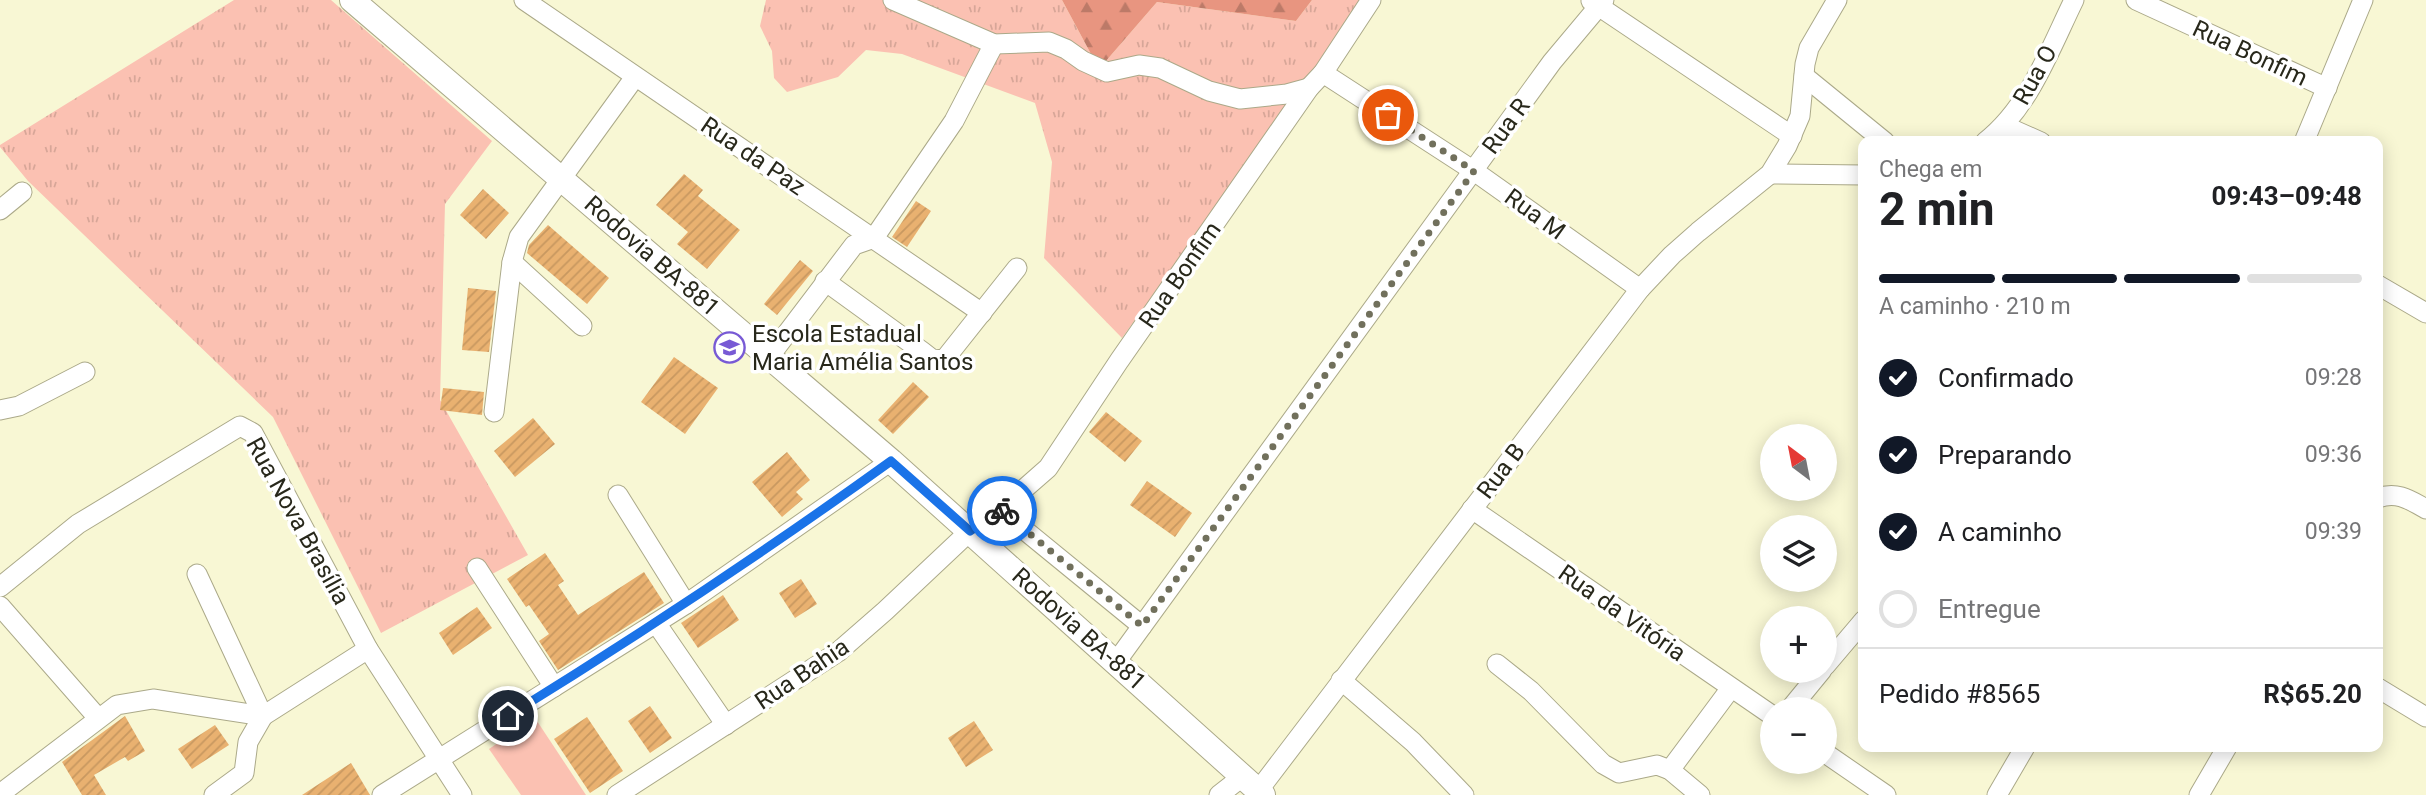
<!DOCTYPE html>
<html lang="pt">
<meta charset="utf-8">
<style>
body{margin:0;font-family:Roboto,sans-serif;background:#f6f6f6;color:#202124;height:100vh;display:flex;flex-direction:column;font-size:26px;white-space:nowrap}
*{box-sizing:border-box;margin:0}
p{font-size:23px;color:#757577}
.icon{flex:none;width:38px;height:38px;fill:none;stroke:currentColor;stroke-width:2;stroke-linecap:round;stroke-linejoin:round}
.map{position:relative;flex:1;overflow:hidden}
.side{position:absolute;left:1858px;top:136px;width:525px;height:616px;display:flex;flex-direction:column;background:#fff;border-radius:14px;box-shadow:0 4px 18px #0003}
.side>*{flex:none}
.needle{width:46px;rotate:328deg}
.buttons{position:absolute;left:1760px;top:424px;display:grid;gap:14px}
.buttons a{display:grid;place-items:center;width:77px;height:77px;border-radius:50%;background:#fff;box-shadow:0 4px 18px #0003;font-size:35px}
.pin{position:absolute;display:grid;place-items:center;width:60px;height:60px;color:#fff;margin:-30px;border:4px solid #fff;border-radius:50%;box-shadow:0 2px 7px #0007}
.courier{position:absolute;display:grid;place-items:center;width:70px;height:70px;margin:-35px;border:5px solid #1a73e8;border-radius:50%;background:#fff;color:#222;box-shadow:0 2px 9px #0007}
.head em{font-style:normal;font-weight:700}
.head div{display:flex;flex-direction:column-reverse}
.head{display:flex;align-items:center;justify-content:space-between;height:119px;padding:0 21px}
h1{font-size:46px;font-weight:700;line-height:52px}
.bar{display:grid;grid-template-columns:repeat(4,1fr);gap:10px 7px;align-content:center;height:84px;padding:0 21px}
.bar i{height:9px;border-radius:5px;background:#e0e0e0}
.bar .selected{background:#111827}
.bar p{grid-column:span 4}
.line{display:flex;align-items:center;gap:18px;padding:0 21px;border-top:2px solid #e0e0e0}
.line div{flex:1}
ol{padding:0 21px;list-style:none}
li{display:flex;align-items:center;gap:21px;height:77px}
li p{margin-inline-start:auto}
li .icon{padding:7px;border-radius:50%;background:#111827;color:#fff;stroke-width:4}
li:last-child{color:#757577}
li i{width:38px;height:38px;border:4px solid #e0e0e0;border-radius:50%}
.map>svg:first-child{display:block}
</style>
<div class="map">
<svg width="2426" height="795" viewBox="0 0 2426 795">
<defs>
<pattern id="grass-tufts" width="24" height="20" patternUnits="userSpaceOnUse" patternTransform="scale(1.75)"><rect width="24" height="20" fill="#fbc1b2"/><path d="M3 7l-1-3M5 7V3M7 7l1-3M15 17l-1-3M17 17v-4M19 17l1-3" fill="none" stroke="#d7a698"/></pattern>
<pattern id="forest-firs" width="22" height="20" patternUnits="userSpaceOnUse" patternTransform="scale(1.75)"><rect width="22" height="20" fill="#e89580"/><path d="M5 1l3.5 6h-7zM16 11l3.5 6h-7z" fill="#bc7a68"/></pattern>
<pattern id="building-hatch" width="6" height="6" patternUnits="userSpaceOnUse" patternTransform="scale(1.75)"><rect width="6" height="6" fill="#e9b170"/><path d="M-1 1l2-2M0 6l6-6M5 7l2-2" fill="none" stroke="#c89860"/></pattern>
</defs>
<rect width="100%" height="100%" fill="#f8f7d4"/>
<g fill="url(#grass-tufts)">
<path d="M234,0H331L492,141L445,204L440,400L528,555L381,633L273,417L28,181L0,147V145Z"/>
<path d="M766,0H1062L1099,69L1157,2L1296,21L1312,0H1360L1327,52L1122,338L1044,258L1052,162L1035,103L902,54L866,50L838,77L787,92L774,78L772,51L760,26Z"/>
</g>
<path fill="url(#forest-firs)" d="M1062,0H1312L1296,21L1157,2L1099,69Z"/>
<path fill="#fbc1b2" d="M535,718L586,795H521L489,749Z"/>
<g fill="url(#building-hatch)">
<path d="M684,174L703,190L698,196L740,230L707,269L677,244L688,232L656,205Z"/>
<path d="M483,189L509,213L486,239L460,215Z"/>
<path d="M916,201L931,211L907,247L892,237Z"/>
<path d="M548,225L609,278L587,304L527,253L529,245Z"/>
<path d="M800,260L813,271L777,315L764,304Z"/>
<path d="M468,288L496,291L489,352L462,350Z"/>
<path d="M674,357L718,388L685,434L641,402Z"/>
<path d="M913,382L929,397L893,434L878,420Z"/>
<path d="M443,388L484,392L482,415L440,410Z"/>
<path d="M1106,412L1142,441L1125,462L1089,432Z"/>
<path d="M533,418L555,444L515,477L494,451Z"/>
<path d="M787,452L810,480L796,492L803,499L782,517L752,482Z"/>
<path d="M1147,481L1192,513L1175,537L1130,505Z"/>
<path d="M545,553L564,581L558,585L578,615L644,572L664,603L558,670L539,641L549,634L529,605L526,607L507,579Z"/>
<path d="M801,579L817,604L795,618L779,593Z"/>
<path d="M723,595L739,620L698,648L681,623Z"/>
<path d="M477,607L492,628L453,655L439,633Z"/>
<path d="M650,706L672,738L650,753L628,721Z"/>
<path d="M125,716L145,751L128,761L125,757L94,775L106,795H82L62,762Z"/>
<path d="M587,717L623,771L590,793L554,739Z"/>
<path d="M974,721L993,750L966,767L948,738Z"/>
<path d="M215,725L229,745L192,769L178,749Z"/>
<path d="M351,763L370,795H302Z"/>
</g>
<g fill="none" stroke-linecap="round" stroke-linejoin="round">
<defs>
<g id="minor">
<path d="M524,0L982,313"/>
<path d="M893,0L994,44L1049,42L1066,49L1083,61L1107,72L1139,65L1160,68L1209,91L1240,99L1287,94L1309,88"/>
<path d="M2136,0L2327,88"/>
<path d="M1591,1L1792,136"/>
<path d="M1323,73L1474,171L1640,289"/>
<path d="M1804,76L1885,142"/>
<path d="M2005,126L2041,142"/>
<path d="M1985,142C2029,108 2050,49 2074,0"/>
<path d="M2304,142L2363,0"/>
<path d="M1770,174L1864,175"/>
<path d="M0,210L22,192"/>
<path d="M512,262L582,326"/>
<path d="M825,281L923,352L932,359L944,360L1017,268"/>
<path d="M2378,285L2426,313"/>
<path d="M769,357L854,245L874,238L954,121L994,44"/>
<path d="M0,410L19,406L85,372"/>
<path d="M494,412L512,262L519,237L635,77"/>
<path d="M618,495L686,604"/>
<path d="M2378,498C2397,491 2410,500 2426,509"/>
<path d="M1472,509L1773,716"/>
<path d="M1000,510L1142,626"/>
<path d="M477,568L554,687"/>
<path d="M197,574L263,716L248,742L244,773L214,795"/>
<path d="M0,587L78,524L240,426L253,433L368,649L462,795"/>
<path d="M0,606L98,718"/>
<path d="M656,623L726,725"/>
<path d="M1116,662L1552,62L1604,0"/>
<path d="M1497,664L1531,691L1603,764L1619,773L1657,765L1670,770L1700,795"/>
<path d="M1825,666L1864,620"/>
<path d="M1341,680L1413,742L1464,795"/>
<path d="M2378,688L2426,717"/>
<path d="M1790,709L1822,670"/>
<path d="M1825,753L1886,795"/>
<path d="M1670,770L1731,688"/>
<path d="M1258,791L1640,289L1672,255L1698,232L1770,174L1787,146L1800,116L1805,64L1809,48L1837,0"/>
<path d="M0,794L117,705L153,699L263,716L368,649"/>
<path d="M382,795L686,604L891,461"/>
<path d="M617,795L838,652L885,611L970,531L1000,510L1048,468L1119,361L1309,88L1323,73L1371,0"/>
<path d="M1219,795L1242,777"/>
<path d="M1997,795L2025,747"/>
<path d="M2199,795L2227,747"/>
</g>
<path id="major" d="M352,0L891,461L1263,795"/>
</defs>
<use href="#minor" stroke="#aba989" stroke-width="21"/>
<use href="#major" stroke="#aba989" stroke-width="26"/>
<use href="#minor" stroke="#fff" stroke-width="19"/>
<use href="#major" stroke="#fff" stroke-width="24"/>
</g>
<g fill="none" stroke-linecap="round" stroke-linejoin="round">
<path stroke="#71705c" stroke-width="7" stroke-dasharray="0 12.6" d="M1002,511L1142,626L1474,171L1388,115"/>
<path stroke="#1a73e8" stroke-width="9" d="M508,716C639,635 766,551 891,461L970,531L1000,510L1002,511"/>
</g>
<defs>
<symbol id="school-ring" viewBox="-11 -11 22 22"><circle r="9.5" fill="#fff" stroke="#785ad5" stroke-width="1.5"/><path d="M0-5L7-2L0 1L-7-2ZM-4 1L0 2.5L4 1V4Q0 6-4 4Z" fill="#785ad5"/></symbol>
</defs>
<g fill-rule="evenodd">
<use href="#school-ring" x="712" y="330" width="35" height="35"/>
</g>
<g text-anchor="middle" stroke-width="7" stroke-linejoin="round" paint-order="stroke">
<g font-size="24" fill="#28281b" stroke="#fff">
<text transform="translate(2250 53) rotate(25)" y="8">Rua Bonfim</text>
<text transform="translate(2035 75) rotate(-61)" y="8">Rua O</text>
<text transform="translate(1506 126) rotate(-54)" y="8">Rua R</text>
<text transform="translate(753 156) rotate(34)" y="8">Rua da Paz</text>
<text transform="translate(1535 214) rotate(36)" y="8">Rua M</text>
<text transform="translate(652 256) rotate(41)" y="8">Rodovia BA-881</text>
<text transform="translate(1180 275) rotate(-55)" y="8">Rua Bonfim</text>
<text transform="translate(1501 471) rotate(-53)" y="8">Rua B</text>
<text transform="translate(298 521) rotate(61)" y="8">Rua Nova Brasília</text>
<text transform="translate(1622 613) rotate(35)" y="8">Rua da Vitória</text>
<text transform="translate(1079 629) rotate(42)" y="8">Rodovia BA-881</text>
<text transform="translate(802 674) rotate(-34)" y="8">Rua Bahia</text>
</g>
<g font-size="24" fill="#28281b" stroke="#fff" text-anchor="start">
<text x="752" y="342">Escola Estadual<tspan x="752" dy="28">Maria Amélia Santos</tspan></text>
</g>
</g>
</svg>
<div class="buttons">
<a><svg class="needle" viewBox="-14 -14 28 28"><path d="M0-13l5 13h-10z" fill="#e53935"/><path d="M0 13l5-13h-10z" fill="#757577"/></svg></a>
<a><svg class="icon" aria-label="layers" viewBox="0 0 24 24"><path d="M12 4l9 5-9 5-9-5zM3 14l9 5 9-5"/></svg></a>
<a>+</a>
<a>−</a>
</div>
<div class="pin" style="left:1388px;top:115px;background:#ea580c"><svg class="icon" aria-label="bag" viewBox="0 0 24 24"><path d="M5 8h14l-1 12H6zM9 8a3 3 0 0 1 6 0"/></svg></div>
<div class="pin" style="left:508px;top:716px;background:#1f2937"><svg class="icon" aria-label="home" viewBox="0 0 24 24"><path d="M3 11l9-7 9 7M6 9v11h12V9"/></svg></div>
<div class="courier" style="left:1002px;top:511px"><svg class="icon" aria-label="bike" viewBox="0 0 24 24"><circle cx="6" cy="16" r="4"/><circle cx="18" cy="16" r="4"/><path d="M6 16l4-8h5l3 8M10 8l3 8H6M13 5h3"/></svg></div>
<section class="side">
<div class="head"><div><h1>2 min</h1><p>Chega em</p></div><em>09:43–09:48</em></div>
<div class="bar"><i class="selected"></i><i class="selected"></i><i class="selected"></i><i></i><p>A caminho · 210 m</p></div>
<ol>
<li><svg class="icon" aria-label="check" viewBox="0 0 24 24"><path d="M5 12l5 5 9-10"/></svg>Confirmado<p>09:28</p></li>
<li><svg class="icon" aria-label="check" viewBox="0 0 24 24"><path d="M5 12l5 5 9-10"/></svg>Preparando<p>09:36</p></li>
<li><svg class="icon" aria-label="check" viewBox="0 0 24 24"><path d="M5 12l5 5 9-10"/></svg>A caminho<p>09:39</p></li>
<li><i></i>Entregue</li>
</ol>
<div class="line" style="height:91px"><div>Pedido #8565</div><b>R$65.20</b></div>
</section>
</div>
